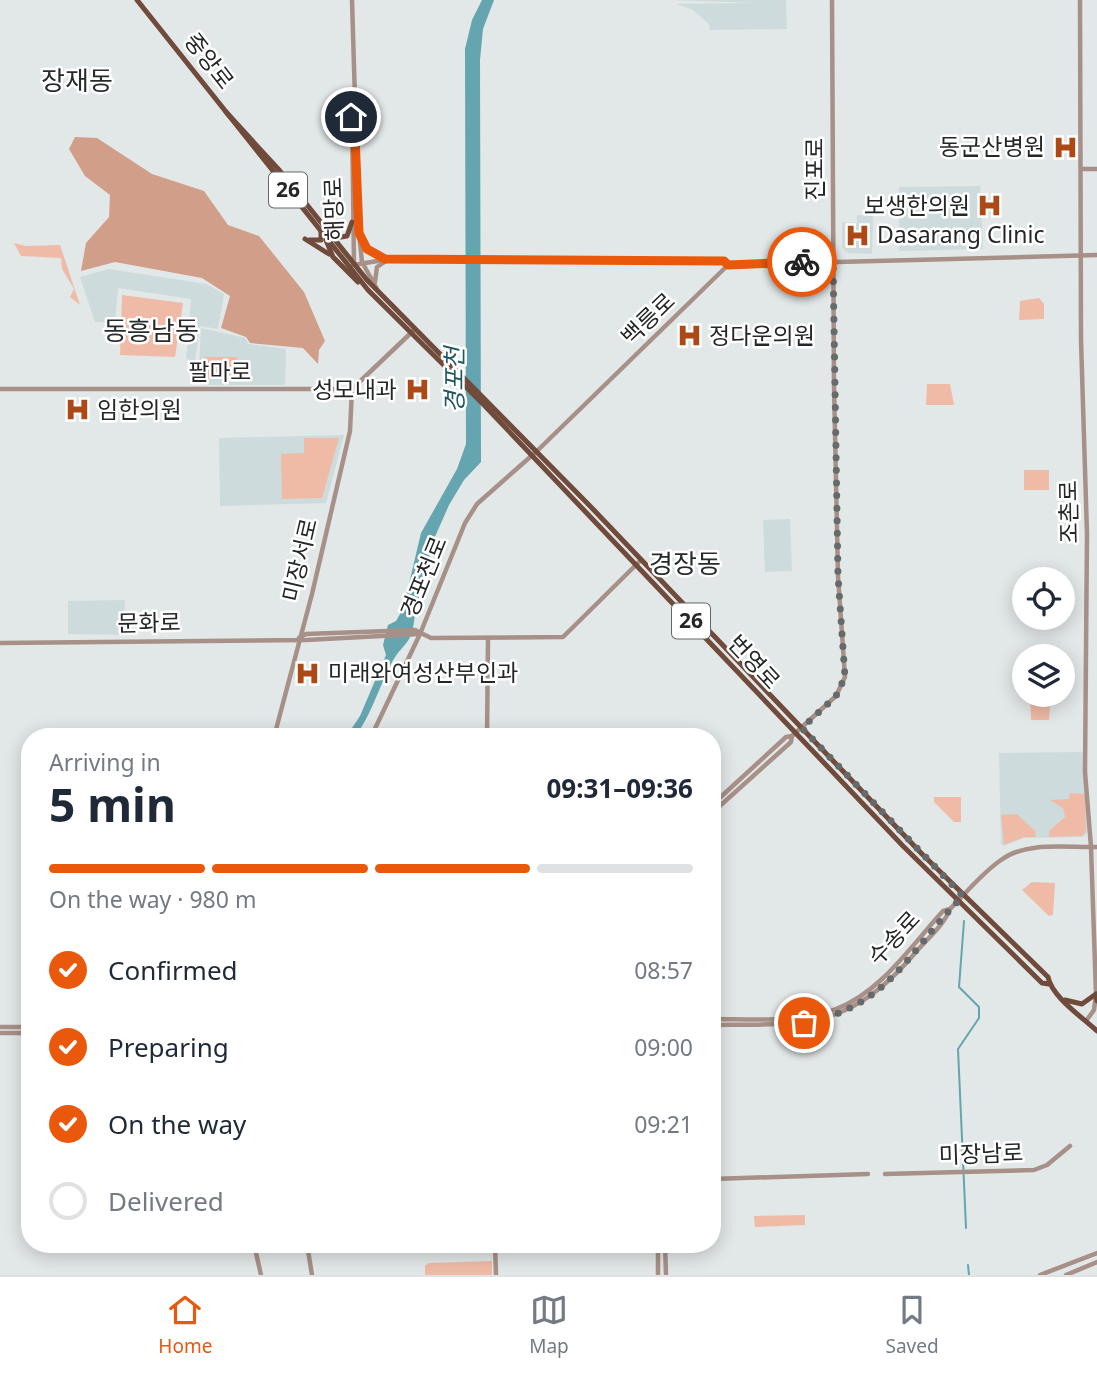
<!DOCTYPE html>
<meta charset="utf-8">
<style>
body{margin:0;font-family:"Noto Sans","Noto Sans KR",sans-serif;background:#f6f6f7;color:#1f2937;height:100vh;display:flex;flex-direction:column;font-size:26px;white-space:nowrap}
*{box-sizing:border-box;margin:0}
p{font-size:23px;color:#747a83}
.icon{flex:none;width:38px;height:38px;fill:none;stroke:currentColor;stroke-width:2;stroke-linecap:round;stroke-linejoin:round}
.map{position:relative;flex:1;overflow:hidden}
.details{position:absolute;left:21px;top:728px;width:700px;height:525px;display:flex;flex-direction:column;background:#fff;border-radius:28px;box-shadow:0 4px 18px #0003}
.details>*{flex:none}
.tools{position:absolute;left:1012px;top:567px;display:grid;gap:14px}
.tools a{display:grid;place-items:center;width:63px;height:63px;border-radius:50%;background:#fff;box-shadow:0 4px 18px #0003;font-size:35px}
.pin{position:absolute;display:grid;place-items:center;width:60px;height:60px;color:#fff;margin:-30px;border:4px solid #fff;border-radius:50%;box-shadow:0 2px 7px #0007}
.courier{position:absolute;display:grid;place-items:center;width:70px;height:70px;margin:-35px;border:5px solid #ea580c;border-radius:50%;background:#fff;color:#222;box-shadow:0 2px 9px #0007}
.overview em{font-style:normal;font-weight:700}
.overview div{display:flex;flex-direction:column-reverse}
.overview{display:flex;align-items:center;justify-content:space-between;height:119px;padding:0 28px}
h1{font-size:46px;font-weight:700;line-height:52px}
.bar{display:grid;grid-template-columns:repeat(4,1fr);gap:10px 7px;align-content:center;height:84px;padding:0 28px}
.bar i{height:9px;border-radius:5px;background:#e0e1e3}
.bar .current{background:#ea580c}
.bar p{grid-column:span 4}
ol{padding:0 28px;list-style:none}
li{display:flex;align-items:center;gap:21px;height:77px}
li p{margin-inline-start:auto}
li .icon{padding:7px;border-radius:50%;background:#ea580c;color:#fff;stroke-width:4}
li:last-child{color:#747a83}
li i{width:38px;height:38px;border:4px solid #e0e1e3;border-radius:50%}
.menu{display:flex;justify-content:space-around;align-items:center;height:98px;border-top:2px solid #e0e1e3;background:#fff;font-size:19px;color:#747a83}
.menu a{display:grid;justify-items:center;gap:4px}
.menu .current{color:#ea580c}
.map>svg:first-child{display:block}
</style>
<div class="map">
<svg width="1097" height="1275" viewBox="0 0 1097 1275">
<rect width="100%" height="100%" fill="#e2e7e8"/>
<g fill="#cddbdc">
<path d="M673,0H786L787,29L710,30L709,24L693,10L677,4L755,3Z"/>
<path d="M980,186L983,249L899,251V187Z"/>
<path d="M857,215H873L872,254L847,253L842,247V222L857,223Z"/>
<path d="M109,269L206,284L224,294L218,329L200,326L195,361L186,359L191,299L118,288L115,322H95L80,277Z"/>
<path d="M201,328L245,338L248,344L286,349L285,385H198Z"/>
<path d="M344,435L326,503L220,506L219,438Z"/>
<path d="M790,519L792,571L765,572L763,520Z"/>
<path d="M125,600L123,635L68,634V601Z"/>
<path d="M1086,752L1088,832L1083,837L1024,838L1003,846L1001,844L999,753Z"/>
</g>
<g fill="#efbba6">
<path d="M14,243L26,246L60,245L80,305L70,297L74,289L62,269L61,258L21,256Z"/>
<path d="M122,295L183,303L175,357L120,355Z"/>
<path d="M1039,298L1044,304V319L1019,320L1020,301Z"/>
<rect x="204" y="357" width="33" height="22"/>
<path d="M927,384H950L954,405H926Z"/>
<path d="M304,438H339L322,498L282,499L281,454L304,453Z"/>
<rect x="1024" y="470" width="25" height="20"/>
<path d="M1030,695H1051L1049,720H1031Z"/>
<path d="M1070,793L1085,794L1086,831L1082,836L1049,837V831L1065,817L1063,808L1050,800L1069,799Z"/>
<path d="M934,797H961V822H954L934,802Z"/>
<path d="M1017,814L1035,831L1036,837H1024L1004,845L1001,815Z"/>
<path d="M1032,882L1055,883L1053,915L1049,916L1022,890Z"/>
<path d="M805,1215V1225L755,1227L754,1216Z"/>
<path d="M492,1261V1275H425V1266L429,1263Z"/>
</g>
<path fill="#d19e8a" d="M75,137L97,138L152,174L204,191L228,225L259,236L304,292L325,341L319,350L318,364L303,348L250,343L246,337L221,328L230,296L202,278L115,262L81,271L86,243L109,217L110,195L85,176L69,149Z"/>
<path fill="#65a5af" d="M482,0H494L483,29L480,60L481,462L464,480L449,505L434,539L415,613C412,649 403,640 390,666C378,690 371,715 355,737H346L360,716L386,655L383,645L388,625L396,621L403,609L421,533L457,469L466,444L465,49L472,20Z"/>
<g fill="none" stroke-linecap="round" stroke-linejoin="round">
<g stroke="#65a5af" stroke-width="2">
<path d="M964,921L959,987L979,1007V1018L958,1049L966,1228"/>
<path d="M968,1265L969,1275"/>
</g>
<g stroke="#a79087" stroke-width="4.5">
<path d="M352,0L359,233L362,262L377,289"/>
<path d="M1080,0L1081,340L1087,534L1085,772L1091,847L1096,994L1094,1010L1086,1021"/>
<path d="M352,115L354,263"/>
<path d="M1082,169H1097"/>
<path d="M361,238L372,253L385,259"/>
<path d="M353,265L390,259L455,258L724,261L728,265"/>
<path d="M375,282L377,267L386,261"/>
<path d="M0,389H352L413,331"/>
<path d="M299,638L306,634L415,630L431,638L563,637L641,560"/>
<path d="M0,643L306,640L419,634"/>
<path d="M792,736L836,696L845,677L838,576L834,385L832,0"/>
<path d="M274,737L312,594L350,431L352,389"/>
<path d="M371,737L420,634L465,523L477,504L537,451L728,265L1097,255"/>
<path d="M487,737L488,638"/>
<path d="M712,805L786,737L792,736L791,742L712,813"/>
<path d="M950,909C966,893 982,873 1001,860C1026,841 1067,848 1097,847"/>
<path d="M712,1019C753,1019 797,1023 836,1009C880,993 912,945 943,911L950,909C944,925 927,939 916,952C849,1030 809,1024 712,1025"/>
<path d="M0,1027H30"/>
<path d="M0,1033H30"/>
<path d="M885,1174L1034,1170L1047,1165L1070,1146"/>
<path d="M712,1179L868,1174"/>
<path d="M254,1244L261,1275"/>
<path d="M307,1244L312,1275"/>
<path d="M495,1244L496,1275"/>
<path d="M658,1244V1275"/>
<path d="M665,1244L666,1275"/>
<path d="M1040,1275L1097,1253"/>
<path d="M1066,1275L1097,1262"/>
</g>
<g stroke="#704a3b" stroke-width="5">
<path d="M137,0L368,290L484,405L903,846L1042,983L1049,984"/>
<path d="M226,112L280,171L367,280L590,506L922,854L1048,977C1052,997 1082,1017 1097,1031"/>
<path d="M335,238L347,236L352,222"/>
<path d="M305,239L329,254"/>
<path d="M309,240H321V231"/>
<path d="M326,240L333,257L358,282"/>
<path d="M1065,1000L1082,1004L1096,994L1097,1001"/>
</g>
</g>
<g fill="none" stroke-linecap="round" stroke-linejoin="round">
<path stroke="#676a6b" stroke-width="7" stroke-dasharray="0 12.6" d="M802,262H833L838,576L845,677L836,696L802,728L963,896C907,952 891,1006 804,1023"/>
<path stroke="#ea580c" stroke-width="9" d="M351,117L354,111L359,233L367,249L385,259L724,261L728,265L802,262"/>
</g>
<defs>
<symbol id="hospital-bare" viewBox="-9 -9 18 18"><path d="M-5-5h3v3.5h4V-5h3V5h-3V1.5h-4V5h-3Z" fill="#ad4916" stroke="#fff" stroke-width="2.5" paint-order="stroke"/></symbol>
</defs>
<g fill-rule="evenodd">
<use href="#hospital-bare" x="1048" y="130" width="35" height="35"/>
<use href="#hospital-bare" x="972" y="188" width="35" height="35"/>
<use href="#hospital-bare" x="840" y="218" width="35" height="35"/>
<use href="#hospital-bare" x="672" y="318" width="35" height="35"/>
<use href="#hospital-bare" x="400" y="372" width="35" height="35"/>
<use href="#hospital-bare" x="60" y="392" width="35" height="35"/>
<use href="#hospital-bare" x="290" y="656" width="35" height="35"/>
</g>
<g text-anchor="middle" stroke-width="5" stroke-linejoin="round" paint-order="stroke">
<g fill="#fff" stroke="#666868" stroke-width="2">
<rect x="269" y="172.5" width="38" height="35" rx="5"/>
<rect x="672" y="603.5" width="38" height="35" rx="5"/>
</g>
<g font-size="21" font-weight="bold" fill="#252727">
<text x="288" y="197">26</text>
<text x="691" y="628">26</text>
</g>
<g font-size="23" fill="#252727" stroke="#fff">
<text transform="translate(209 61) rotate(52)" y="8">중앙로</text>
<text transform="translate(815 169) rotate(-90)" y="8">진포로</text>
<text transform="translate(334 209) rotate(-92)" y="8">해망로</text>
<text transform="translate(648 319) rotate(-44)" y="8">백릉로</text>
<text x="220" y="380">팔마로</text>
<text transform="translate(1069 512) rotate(-91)" y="8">조촌로</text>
<text transform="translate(300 560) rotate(-77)" y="8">미장서로</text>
<text transform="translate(424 577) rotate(-68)" y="8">경포천로</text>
<text transform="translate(149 623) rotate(-1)" y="8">문화로</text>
<text transform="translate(754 662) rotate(47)" y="8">번영로</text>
<text transform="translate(894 938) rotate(-47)" y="8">수송로</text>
<text transform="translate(981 1154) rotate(-2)" y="8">미장남로</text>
</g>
<g font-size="23" fill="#252727" stroke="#fff" text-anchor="start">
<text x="1045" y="155" text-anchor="end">동군산병원</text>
<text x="970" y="214" text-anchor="end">보생한의원</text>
<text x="877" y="243">Dasarang Clinic</text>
<text x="709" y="344">정다운의원</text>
<text x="397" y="398" text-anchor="end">성모내과</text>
<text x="97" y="418">임한의원</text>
<text x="328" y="681">미래와여성산부인과</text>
</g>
<g font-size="24" font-style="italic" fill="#20575f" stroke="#fff">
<text transform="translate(455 380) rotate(-90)" y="8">경포천</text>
</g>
<g font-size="26" fill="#272b2c" stroke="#fff">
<text x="77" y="90">장재동</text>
<text x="151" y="340">동흥남동</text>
<text x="685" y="573">경장동</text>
</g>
</g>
</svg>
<div class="tools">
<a><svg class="icon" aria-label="locate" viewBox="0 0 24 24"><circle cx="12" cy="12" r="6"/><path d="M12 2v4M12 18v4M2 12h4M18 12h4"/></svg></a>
<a><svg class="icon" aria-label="layers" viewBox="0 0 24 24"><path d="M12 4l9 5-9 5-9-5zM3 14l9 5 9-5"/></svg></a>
</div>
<div class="pin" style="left:804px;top:1023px;background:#ea580c"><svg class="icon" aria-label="bag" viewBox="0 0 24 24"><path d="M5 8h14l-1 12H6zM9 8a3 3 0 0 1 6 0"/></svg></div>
<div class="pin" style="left:351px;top:117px;background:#1f2937"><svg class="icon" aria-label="home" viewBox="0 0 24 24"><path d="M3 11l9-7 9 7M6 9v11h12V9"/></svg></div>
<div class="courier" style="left:802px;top:262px"><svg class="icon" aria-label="bike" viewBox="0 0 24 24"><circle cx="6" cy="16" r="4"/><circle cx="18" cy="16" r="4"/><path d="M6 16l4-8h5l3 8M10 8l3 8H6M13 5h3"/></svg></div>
<section class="details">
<div class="overview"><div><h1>5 min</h1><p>Arriving in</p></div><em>09:31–09:36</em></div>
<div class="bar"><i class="current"></i><i class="current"></i><i class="current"></i><i></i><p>On the way · 980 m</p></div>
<ol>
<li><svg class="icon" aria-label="check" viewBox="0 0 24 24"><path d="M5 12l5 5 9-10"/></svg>Confirmed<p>08:57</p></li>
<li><svg class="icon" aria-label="check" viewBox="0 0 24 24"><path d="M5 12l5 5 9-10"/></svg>Preparing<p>09:00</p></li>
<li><svg class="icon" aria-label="check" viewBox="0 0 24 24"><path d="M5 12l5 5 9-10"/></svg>On the way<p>09:21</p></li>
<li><i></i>Delivered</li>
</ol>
</section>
</div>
<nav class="menu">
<a class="current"><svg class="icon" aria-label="home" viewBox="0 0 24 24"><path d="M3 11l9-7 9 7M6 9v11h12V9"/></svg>Home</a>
<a><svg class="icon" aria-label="map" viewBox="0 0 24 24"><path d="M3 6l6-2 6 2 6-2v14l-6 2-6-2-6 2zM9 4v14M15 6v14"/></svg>Map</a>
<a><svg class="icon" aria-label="saved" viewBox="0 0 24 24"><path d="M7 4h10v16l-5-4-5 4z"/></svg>Saved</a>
</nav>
